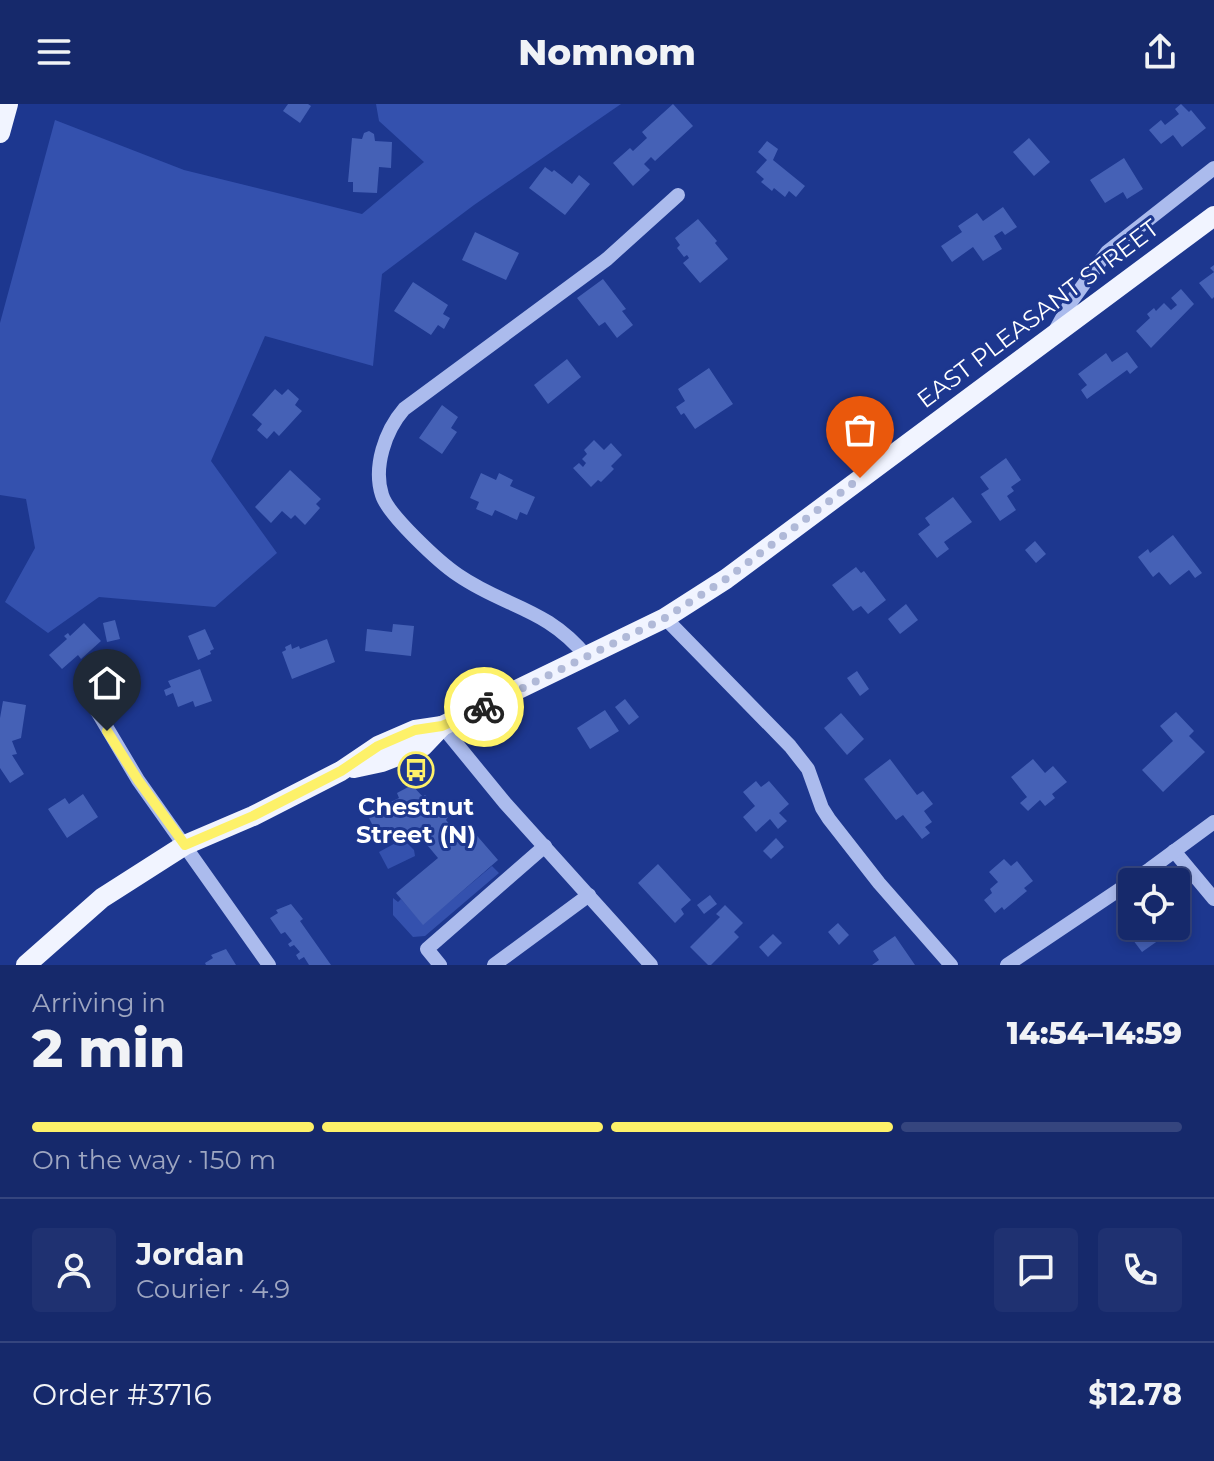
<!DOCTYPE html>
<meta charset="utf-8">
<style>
body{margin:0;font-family:Montserrat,sans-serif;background:#1f3171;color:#f1f3f6;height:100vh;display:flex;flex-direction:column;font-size:30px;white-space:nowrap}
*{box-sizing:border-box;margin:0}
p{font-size:26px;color:#9ea6c1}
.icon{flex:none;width:44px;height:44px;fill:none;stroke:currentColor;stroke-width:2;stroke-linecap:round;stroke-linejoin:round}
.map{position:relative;height:861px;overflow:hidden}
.details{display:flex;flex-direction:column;background:#16296b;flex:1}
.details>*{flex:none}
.fabs{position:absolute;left:1118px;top:764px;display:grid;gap:16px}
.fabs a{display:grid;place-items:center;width:72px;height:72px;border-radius:8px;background:#16296b;box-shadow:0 4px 12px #0003,0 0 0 2px #35457e;font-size:40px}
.pin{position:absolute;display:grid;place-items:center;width:68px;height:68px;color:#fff;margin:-82px -34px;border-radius:50% 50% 50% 0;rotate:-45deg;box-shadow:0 0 8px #0007}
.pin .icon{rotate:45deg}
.courier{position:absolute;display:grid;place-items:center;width:80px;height:80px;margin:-40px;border:6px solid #fdf169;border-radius:50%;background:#fff;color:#222;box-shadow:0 2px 10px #0007}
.head em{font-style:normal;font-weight:800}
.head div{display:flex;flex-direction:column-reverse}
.head{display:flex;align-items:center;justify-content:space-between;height:136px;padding:0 32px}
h1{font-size:52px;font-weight:800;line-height:60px}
.bar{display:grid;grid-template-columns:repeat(4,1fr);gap:12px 8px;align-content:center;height:96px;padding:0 32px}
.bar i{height:10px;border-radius:6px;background:#35457e}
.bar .current{background:#fdf169}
.bar p{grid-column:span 4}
.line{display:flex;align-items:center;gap:20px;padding:0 32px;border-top:2px solid #35457e}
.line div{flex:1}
.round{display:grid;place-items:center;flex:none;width:84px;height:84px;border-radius:8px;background:#1f3171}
header{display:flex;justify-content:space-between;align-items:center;height:104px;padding:0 32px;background:#16296b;font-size:36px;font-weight:800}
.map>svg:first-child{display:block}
</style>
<header><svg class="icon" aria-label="menu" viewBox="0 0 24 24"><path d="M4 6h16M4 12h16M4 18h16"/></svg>Nomnom<svg class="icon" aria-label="share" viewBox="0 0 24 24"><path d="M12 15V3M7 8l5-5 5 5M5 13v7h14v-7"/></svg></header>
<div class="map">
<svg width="1214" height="861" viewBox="0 0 1214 861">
<rect width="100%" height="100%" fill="#1d378f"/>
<g fill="#3451ae">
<path d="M376,0H621L474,101L382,170L373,262L265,232L211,357L277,449L215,503L99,493L48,529L5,498L35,444L26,395L0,391V219L55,16L184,66L362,110L424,58L379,17Z"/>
<path d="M403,735L414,746L415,752L388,765L379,748Z"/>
<path d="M492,762L499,769L425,832L413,833L393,811V794L398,798L401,795L423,820Z"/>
</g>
<g fill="#4561b6">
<path d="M288,0H308L311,2L300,19L283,7Z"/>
<path d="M673,0L693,22L655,57L651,53L644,60L650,66L633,82L613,59L630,44L633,47L647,34L642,28Z"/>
<path d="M1181,0L1189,8L1191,6L1206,24L1182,43L1173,31L1161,40L1149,26L1161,16L1165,21L1179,10L1175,5Z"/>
<path d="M369,27L374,30L375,37L392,38L391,64L379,63L377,89L353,88V78H348L352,34L362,35L364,29Z"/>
<path d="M1029,34L1050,58L1034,72L1013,48Z"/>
<path d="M767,37L778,45L773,56L805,82L796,93L789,87L785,93L774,84L772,87L761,78L764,75L756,68L767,56L758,48Z"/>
<path d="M1124,54L1143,85L1127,95L1123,88L1105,99L1090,76Z"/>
<path d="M545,63L552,68L554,66L572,80L579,71L590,80L565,111L529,84Z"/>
<path d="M1003,103L1017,123L1005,131L1002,127L994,132L1002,145L983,157L973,143L952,158L941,142L962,128L958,122L977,109L983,117Z"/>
<path d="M698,115L717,137L715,139L728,155L700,179L683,159L689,154L687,151L684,153L677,144L680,141L675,134Z"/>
<path d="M475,128L519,149L506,176L462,156Z"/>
<path d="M1214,161V193L1212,195L1199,179L1214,168L1210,164Z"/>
<path d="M603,175L626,205L622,207L633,221L617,234L605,218L599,222L577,194Z"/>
<path d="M413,178L448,201L443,210L450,214L444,225L438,221L431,231L394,207Z"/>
<path d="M1181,185L1194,200L1151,244L1136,227L1150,214L1147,210L1154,204L1156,207L1164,199L1171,206L1177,201L1171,194Z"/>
<path d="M1127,248L1138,263L1130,270L1127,266L1087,295L1081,286L1087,281L1078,270L1106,249L1112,258Z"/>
<path d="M567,255L581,273L548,300L534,281Z"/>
<path d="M709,264L733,300L695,325L684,309L681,311L676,303L685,297L678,285Z"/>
<path d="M275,285L282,291L288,285L299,295L295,301L302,307L279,332L274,327L267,335L257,326L262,320L252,311Z"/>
<path d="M442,301L458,313L451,324L457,328L442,350L419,334Z"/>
<path d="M594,336L604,346L611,339L622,351L611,362L614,365L601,378L598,376L591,383L573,364L579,359L583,363L586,359L582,355L587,350L584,346Z"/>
<path d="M1006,354L1021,376L1011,383L1014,387L1007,392L1016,406L1000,417L981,390L989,385L980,373Z"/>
<path d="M290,366L321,395L316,400L320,404L305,421L295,411L291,415L282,407L271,419L255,403Z"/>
<path d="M481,369L496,376L499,369L513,376L510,382L535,393L527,411L520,408L517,416L495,406L492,412L476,405L479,398L470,394Z"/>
<path d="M953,393L972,418L944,438L949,445L937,454L918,430L930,421L925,414Z"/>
<path d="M1173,431L1202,469L1195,474L1189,466L1170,481L1159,468L1153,473L1138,453L1148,445L1150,449Z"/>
<path d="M1035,437L1046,450L1036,459L1025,446Z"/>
<path d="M856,463L861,469L864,467L886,496L868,510L861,502L853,507L832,481Z"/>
<path d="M906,500L918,516L900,530L888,515Z"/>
<path d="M115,516L120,535L107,538L103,519Z"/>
<path d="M84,519L101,537L81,555L78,551L62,565L49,551L67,535L64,532L68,529L70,532Z"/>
<path d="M393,520L414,522L411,552L365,547L367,525L392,528Z"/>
<path d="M205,525L214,545L210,547L211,550L198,556L188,532Z"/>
<path d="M327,535L335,558L292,575L282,548L286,546L285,543L291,540L292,545L299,542L300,545Z"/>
<path d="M200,565L212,597L195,603L193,597L178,603L173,589L166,592L164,586L171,583L168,577Z"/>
<path d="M857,567L869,585L860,592L847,574Z"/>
<path d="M625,595L639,613L629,621L615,603Z"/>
<path d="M3,597L26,601L21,634L12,637L17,650L12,651L24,670L10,679L0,664V614Z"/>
<path d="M605,606L619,627L590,645L577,624Z"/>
<path d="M1176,608L1194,627L1189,632L1205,648L1163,688L1142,666L1173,637L1160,622Z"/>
<path d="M841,609L864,635L847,651L824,624Z"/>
<path d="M890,655L917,691L923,687L933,700L924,707L932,718L925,723L930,729L922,735L903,711L896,716L864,675Z"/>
<path d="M1033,655L1045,669L1053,662L1067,678L1052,690L1055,694L1045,702L1040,696L1028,707L1020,699L1027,693L1011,673Z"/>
<path d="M756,677L761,683L769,677L789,700L779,709L787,717L778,725L770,715L756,728L743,713L755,702L743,688Z"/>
<path d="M412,681L423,693L425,691L435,702L437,700L448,713L446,716L462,735L472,726L498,756L423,821L396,789L438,754L413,724L382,740L367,710L399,694L397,689Z"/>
<path d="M83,690L98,713L67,734L48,705L65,694L69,700Z"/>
<path d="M776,734L784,743L771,755L763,747Z"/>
<path d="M1004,755L1011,762L1017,757L1033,777L1024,784L1027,787L1004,806L1002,803L995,809L984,796L992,789L990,785L998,778L989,768Z"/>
<path d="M658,760L691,796L681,805L684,810L675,819L638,779Z"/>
<path d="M710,791L717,800L704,810L697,801Z"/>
<path d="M291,800L303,815L300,817L331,861H309L304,853L299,856L296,851L300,848L294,841L290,843L288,840L292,837L285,828L281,830L270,814L278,809L276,806Z"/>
<path d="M725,801L743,819L734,828L739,833L711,861H708L690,843L720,813L716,810Z"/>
<path d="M1132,818V822H1160L1163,826L1156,831L1159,836L1142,848L1124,824Z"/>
<path d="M838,819L849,831L839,841L828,828Z"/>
<path d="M773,830L782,839L768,853L759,843Z"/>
<path d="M895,832L915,861H872L879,856L873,847Z"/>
<path d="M226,845L236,861H206L205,859L213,854L211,851Z"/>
</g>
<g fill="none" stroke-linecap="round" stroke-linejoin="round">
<g stroke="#abbbed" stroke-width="14">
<path d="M1055,227L1071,198L1107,148L1214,64"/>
<path d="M665,514L790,642L808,665L822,704L829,715L879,779L951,861"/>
<path d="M587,553C546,503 506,504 458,471C440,459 388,411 382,391C373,363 385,327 404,305L607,155L678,91"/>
<path d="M91,597L138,676L269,861"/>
<path d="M442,622L505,699L651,861"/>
<path d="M1174,747L1214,795"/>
<path d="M440,861L427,845L545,742"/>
<path d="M494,861L589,791"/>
<path d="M1007,861L1150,765L1214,718"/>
</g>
<g stroke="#f1f4ff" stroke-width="20">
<path d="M0,29L8,0"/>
<path d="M354,664L382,658L423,642L442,622"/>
<path d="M26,861L102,794L185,741L253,712L341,667L378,642L415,626L442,622L665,514L726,475L1214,112"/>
</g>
</g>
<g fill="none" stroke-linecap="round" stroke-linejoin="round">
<path stroke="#b0b9d8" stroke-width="8" stroke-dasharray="0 14.4" d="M484,603L665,514L726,475L860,374"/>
<path stroke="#fdf169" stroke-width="10" d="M107,627L138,676L185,741L253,712L341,667L378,642L415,626L442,622L484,603"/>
</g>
<defs>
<symbol id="bus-ring" viewBox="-11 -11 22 22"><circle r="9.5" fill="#1d378f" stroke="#fdf169" stroke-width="1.5"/><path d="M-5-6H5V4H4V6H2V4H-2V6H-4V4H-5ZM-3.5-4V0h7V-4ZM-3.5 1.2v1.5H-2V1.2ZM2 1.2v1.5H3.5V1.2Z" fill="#fdf169"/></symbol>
</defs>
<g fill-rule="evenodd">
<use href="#bus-ring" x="396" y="646" width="40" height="40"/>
</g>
<g text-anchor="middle" stroke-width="6" stroke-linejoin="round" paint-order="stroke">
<g font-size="24" fill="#fff" stroke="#1d378f">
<text transform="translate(1038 210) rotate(-37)" y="8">EAST PLEASANT STREET</text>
</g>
<g font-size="24" font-weight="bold" fill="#fff" stroke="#1d378f">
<text x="416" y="711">Chestnut<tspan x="416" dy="28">Street (N)</tspan></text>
</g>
</g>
</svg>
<div class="fabs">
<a><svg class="icon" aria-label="locate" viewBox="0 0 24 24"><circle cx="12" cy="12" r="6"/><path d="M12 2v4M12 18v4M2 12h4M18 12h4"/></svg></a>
</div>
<div class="pin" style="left:860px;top:374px;background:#ea580c"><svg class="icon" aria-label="bag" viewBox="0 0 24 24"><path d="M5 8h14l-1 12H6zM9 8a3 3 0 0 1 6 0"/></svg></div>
<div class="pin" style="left:107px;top:627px;background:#1f2937"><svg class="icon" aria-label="home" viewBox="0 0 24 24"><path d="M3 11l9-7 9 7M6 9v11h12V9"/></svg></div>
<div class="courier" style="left:484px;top:603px"><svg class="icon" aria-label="bike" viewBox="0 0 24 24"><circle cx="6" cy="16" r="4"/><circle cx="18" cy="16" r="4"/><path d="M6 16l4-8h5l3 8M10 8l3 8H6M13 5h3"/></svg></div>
</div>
<section class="details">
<div class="head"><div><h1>2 min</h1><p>Arriving in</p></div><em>14:54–14:59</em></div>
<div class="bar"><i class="current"></i><i class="current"></i><i class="current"></i><i></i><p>On the way · 150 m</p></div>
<div class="line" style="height:144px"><a class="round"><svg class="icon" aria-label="person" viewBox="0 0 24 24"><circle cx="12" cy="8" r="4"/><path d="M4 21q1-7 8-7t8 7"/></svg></a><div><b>Jordan</b><p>Courier · 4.9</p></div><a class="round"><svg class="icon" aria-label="chat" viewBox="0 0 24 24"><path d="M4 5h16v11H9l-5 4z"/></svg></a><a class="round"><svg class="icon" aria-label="phone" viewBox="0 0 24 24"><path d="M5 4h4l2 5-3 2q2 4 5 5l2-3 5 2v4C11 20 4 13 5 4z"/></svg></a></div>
<div class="line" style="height:104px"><div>Order #3716</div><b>$12.78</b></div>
</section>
